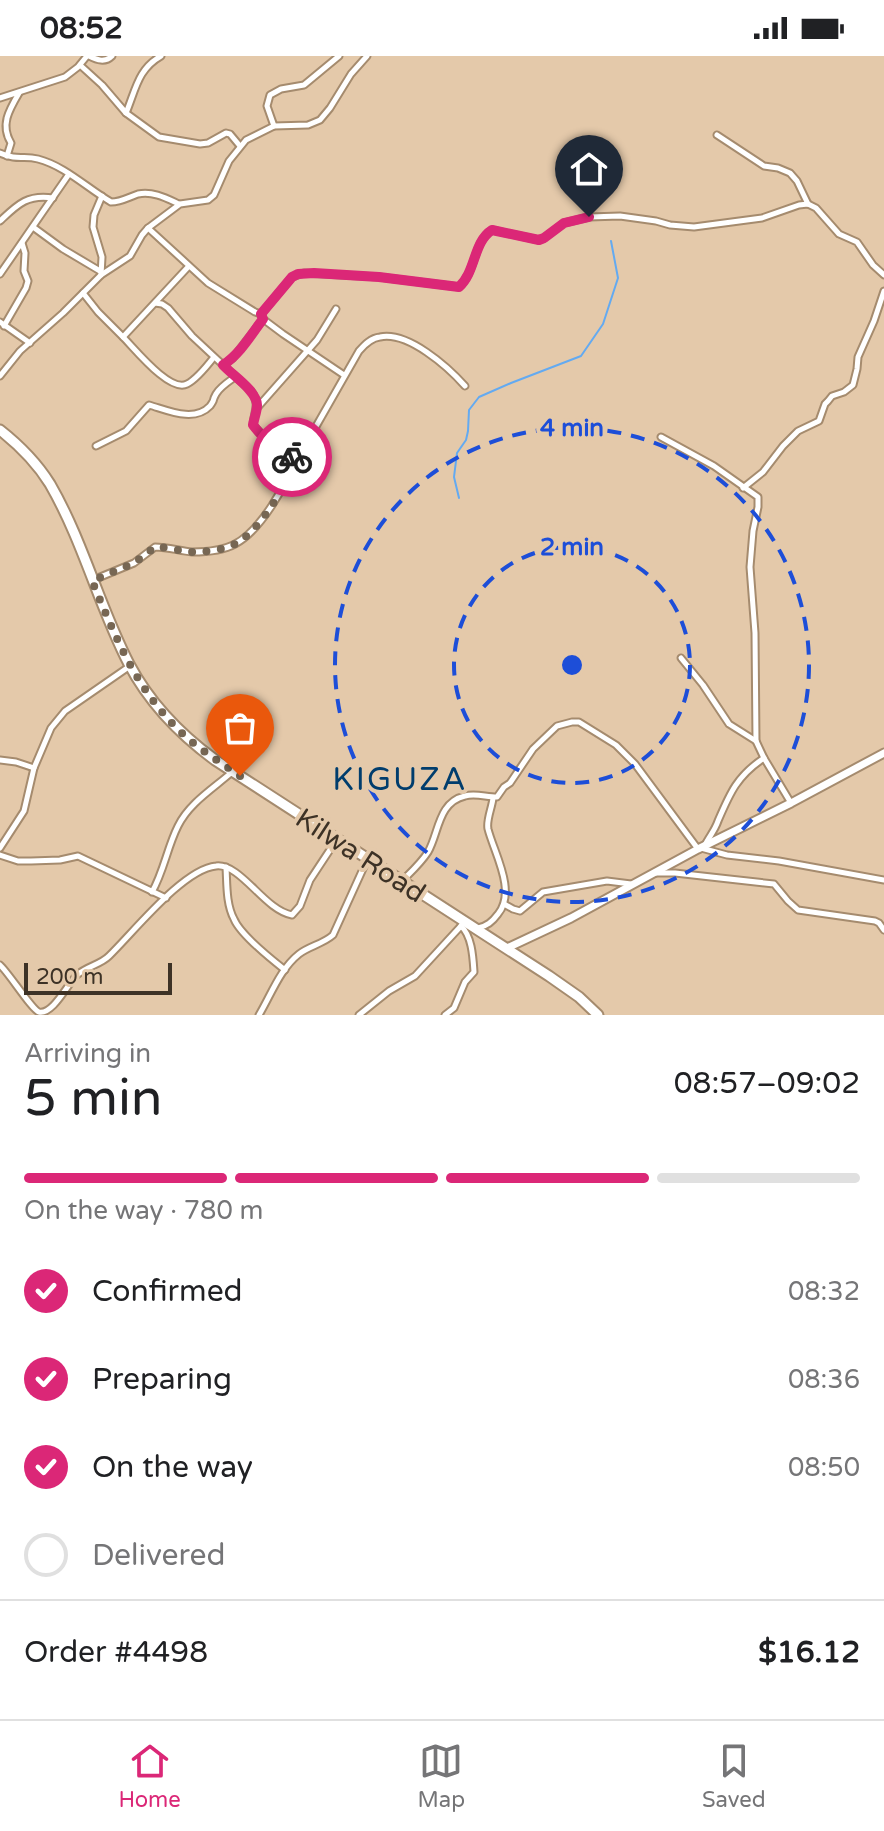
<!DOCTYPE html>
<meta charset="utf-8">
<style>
body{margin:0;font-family:"Varela Round",sans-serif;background:#f2f2f2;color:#202124;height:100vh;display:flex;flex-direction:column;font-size:30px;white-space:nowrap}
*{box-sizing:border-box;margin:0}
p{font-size:26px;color:#757577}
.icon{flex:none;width:44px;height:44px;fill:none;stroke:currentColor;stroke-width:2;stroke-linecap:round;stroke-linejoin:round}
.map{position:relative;height:959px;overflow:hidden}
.sheet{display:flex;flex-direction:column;background:#fff;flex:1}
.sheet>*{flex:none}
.scale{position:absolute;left:24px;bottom:20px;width:148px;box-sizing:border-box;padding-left:8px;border:4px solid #3d3226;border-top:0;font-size:22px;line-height:28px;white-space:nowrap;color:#3d3226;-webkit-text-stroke:6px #e4c9aa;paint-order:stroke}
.pin{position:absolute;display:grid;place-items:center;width:68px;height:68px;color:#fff;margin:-82px -34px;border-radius:50% 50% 50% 0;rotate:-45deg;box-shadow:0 0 8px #0007}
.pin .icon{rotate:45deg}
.courier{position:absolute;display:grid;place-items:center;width:80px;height:80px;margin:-40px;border:6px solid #db2777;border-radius:50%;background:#fff;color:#222;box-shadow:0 2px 10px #0007}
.summary em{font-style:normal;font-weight:600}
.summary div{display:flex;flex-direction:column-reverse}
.summary{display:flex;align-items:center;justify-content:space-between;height:136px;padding:0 24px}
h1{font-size:52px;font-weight:600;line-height:60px}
.bar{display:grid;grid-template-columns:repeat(4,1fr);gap:12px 8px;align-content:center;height:96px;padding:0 24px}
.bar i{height:10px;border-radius:6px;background:#e0e0e0}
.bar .active{background:#db2777}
.bar p{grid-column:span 4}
.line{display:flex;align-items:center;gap:20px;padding:0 24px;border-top:2px solid #e0e0e0}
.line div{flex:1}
ol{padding:0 24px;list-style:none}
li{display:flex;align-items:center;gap:24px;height:88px}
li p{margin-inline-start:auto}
li .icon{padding:8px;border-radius:50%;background:#db2777;color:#fff;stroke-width:4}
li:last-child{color:#757577}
li i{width:44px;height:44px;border:4px solid #e0e0e0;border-radius:50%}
.status{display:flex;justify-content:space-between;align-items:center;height:56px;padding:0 40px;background:#fff;direction:ltr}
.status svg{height:22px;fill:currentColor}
.tab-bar{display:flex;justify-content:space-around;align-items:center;height:112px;border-top:2px solid #e0e0e0;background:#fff;font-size:22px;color:#757577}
.tab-bar a{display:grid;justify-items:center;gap:4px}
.tab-bar .active{color:#db2777}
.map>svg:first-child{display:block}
</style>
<div class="status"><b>08:52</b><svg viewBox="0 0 49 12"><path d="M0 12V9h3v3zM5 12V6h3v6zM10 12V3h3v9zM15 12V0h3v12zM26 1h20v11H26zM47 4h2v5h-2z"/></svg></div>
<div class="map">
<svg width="884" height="959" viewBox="0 0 884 959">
<rect width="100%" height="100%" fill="#e4c9aa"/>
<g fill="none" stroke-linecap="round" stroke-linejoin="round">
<path stroke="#63aaf1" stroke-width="2" d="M459,442L454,421L457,397L466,384L468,375L469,354L479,341L511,327L581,300L603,268L618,222L611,185"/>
<defs>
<g id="street">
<path d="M89,0C97,4 105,7 112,0"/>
<path d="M80,9L102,29L126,57L159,81L200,88L208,87L226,77L230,78L240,90"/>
<path d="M0,42L65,21L78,11L87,0"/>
<path d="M126,57C136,33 138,13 161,0"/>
<path d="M274,70L267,50L270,39L281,33L304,29L339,0"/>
<path d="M717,79L764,110L778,112L790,117L797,125L808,148"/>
<path d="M0,97C18,105 23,99 38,103C65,110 87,132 111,146C121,146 129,141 138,138C153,135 166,142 179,148"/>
<path d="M7,100L11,87C0,69 9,54 19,37"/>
<path d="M0,165C17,149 27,138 53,142"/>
<path d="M33,171L63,193L100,215"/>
<path d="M148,172L208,227L255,256L261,258L263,263L283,278L344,319"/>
<path d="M0,218L69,118"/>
<path d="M101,219L102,201L93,171L94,159L102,140"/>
<path d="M83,237L98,256L123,281L189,210"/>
<path d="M155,247L162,248L168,252L192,280L252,336C260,350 254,354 253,369C260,377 287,406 298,400C300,399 301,397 302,395L359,295C365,288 371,282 380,281C408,275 448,311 465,330"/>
<path d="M261,258L292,221L304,217L379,221L459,231C476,216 473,186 492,174L539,184L544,182L564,167L589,161L620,160L656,165L670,169L694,171L762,162L799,149L808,148L816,152L839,178L857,186L873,209L884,219"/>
<path d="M0,266L30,287"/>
<path d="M4,270L26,232L28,225L24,215L25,197L22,187"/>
<path d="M123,281C135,293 170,337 187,328C197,323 207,310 214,301"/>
<path d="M223,309L233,302L263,263"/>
<path d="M0,320L20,295L63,257L101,219L130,200L142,179L148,172L180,148L208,144L214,139L229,105L246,84L274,70L308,69L320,64L330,52L351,18L367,0"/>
<path d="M257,352L317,284L336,253"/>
<path d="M661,381L714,410L758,441V451L753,475L750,511L755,577L756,685L764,702L791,747"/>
<path d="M96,390L126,375L149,349C167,354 194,367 210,350C216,342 211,347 216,338C220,331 228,326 235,321"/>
<path d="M743,432L763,416L783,390L798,375L819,365L825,348L828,345L832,340L844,336L853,329L857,313L858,301L874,265L884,235"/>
<path d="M93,524L134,507L155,491C168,491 180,495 192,496C205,496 224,494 235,488C260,475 288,428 294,402"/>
<path d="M681,602L703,629L729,668L756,685"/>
<path d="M0,704L16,706L34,712"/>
<path d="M705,789C709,781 715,774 718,765C730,737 737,720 764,702"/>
<path d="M0,792L24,755L34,712L51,672L65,655L130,610"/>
<path d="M701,792L727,799L779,805L884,824"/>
<path d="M0,799L18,805H31L60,804L78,800L166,842"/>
<path d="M226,811C227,828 226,848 234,863C240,878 271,903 285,914"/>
<path d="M656,817H675L774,828L788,845L798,854L875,865L879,867L884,874"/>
<path d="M402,825C411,816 421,807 428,796C439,777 438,746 465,740C475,737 486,741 497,741L504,731L510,727L533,693L557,670L572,666H579L616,689L635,708L698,793"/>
<path d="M152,836C164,815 167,792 178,770C189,747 214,732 232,716"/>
<path d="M504,848L513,853L520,855L543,836L607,825L631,828"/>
<path d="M478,872C487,870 492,866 498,858C517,835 494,797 488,773C486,764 492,752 493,742"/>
<path d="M0,909C9,917 32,954 39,956C53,959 68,927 77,919C87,910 100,909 109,900C133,877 183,813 216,810C241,807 264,854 292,859L300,850L310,824L337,783"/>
<path d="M259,959C271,939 280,913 299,898C309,890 323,888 333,879L367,804"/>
<path d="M359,959L389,935L415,920L461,870L464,865"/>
<path d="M445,959L454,952L465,926L474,916C473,901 472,880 461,870"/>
</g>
<path id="secondary" d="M507,892L571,862L698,793L791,747L884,697"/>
<path id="highway" d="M0,374C19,389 37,407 50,428C83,485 99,550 129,608C149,646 181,679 215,704L549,920L579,941L598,959"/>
</defs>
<use href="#street" stroke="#a58b6e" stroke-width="9"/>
<use href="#secondary" stroke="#a58b6e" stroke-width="11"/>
<use href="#highway" stroke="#a58b6e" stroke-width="13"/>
<use href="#street" stroke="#fff" stroke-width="5"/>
<use href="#secondary" stroke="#fff" stroke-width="7"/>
<use href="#highway" stroke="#fff" stroke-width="9"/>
</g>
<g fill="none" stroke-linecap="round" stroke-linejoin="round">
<path stroke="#776754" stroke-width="8" stroke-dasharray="0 14.4" d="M240,720C221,706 201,695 184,679C137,636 116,582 92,525L134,507L155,491C168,491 180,495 192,496C205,496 224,494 235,488C260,475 288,428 294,402L292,401"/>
<path stroke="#db2777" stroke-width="10" d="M292,401C277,395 263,382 253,369C254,362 257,356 257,349C257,335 232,319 223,309C240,298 251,279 263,263L261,258L292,221L298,218L314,217L379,221L459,231C476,216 473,186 492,174L539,184L544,182L564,167L589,161"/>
</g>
<g fill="none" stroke="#1d4ed8" stroke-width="4" stroke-dasharray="14 10">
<circle cx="572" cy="609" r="118"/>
<circle cx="572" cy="609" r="237"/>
</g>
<g text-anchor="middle" stroke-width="8" stroke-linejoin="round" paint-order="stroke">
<g font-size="28" fill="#3d3226" stroke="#e4c9aa">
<text transform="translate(361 799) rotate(33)" y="10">Kilwa Road</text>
</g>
<g font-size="32" letter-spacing="2" fill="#003d6d" stroke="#e4c9aa">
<text x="400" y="734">KIGUZA</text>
</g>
</g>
<circle cx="572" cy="609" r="12" fill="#1d4ed8" stroke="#e4c9aa" stroke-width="4"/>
<g font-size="24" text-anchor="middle" font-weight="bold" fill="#1d4ed8" stroke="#e4c9aa" stroke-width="8" stroke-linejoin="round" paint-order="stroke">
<text x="572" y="380">4 min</text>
<text x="572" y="499">2 min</text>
</g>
</svg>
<div class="scale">200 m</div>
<div class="pin" style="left:240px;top:720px;background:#ea580c"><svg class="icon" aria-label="bag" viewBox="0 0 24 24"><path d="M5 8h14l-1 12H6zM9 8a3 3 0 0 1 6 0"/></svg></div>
<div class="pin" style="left:589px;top:161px;background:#1f2937"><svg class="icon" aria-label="home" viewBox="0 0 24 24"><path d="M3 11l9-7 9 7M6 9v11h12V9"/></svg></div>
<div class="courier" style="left:292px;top:401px"><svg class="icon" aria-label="bike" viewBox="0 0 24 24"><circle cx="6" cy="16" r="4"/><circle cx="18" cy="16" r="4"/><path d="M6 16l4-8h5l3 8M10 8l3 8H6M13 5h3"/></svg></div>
</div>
<section class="sheet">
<div class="summary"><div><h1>5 min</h1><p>Arriving in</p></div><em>08:57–09:02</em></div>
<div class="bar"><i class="active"></i><i class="active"></i><i class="active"></i><i></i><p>On the way · 780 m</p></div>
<ol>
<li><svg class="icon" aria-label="check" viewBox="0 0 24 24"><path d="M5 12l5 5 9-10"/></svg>Confirmed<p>08:32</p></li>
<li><svg class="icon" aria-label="check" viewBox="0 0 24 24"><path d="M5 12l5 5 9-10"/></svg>Preparing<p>08:36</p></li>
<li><svg class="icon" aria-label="check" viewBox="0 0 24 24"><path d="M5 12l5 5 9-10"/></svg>On the way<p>08:50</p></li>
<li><i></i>Delivered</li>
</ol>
<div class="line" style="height:104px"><div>Order #4498</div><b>$16.12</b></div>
</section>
<nav class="tab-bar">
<a class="active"><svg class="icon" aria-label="home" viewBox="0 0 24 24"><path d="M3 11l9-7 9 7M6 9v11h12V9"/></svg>Home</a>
<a><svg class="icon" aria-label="map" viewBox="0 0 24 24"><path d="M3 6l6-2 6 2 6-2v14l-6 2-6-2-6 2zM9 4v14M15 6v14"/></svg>Map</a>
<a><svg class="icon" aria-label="saved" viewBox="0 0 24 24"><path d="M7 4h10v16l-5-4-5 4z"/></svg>Saved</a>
</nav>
